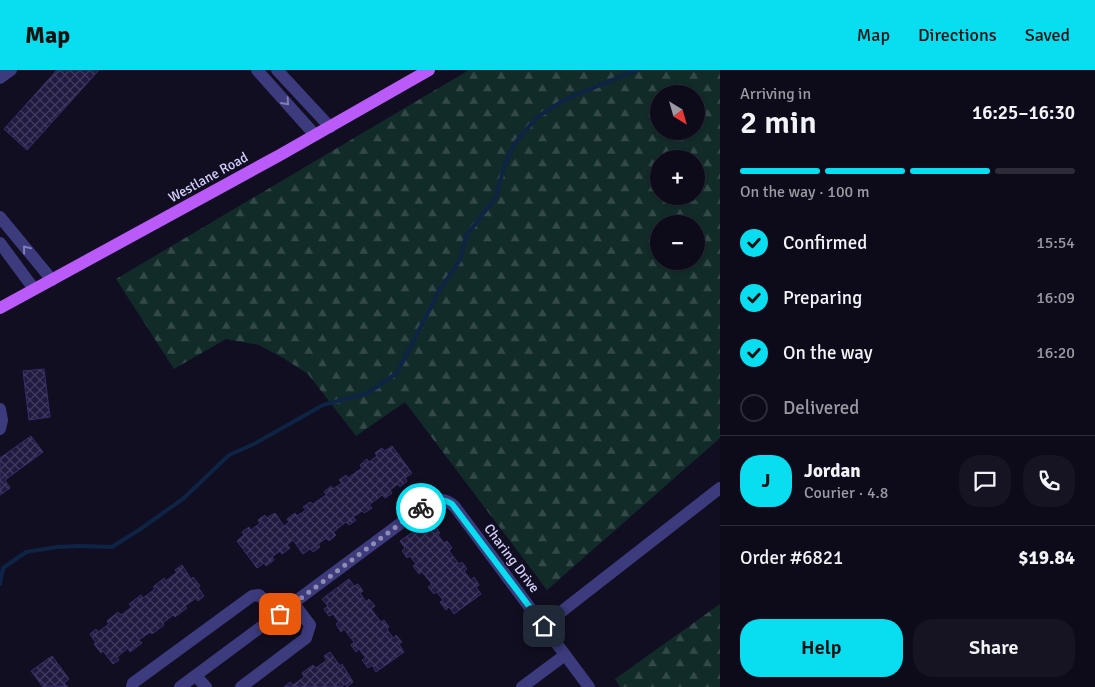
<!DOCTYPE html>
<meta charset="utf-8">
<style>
body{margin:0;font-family:Signika,sans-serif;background:#161322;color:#f1f3f6;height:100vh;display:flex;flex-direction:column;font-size:19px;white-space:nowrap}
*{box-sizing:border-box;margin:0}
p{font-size:16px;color:#9a9aa2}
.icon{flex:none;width:28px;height:28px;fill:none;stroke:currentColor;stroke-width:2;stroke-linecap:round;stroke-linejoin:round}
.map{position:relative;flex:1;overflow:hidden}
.drawer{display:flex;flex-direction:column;background:#0d0a19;width:375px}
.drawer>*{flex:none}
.needle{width:32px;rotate:143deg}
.tools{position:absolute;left:650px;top:15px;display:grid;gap:10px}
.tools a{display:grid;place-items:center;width:55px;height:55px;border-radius:50%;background:#0d0a19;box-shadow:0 1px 4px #0004,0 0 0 1px #2d2b38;font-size:25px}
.pin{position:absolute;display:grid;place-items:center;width:42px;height:42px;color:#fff;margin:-21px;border-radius:10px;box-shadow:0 2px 8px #0006}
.courier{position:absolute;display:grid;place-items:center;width:50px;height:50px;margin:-25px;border:4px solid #09def0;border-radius:50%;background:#fff;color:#222;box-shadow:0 1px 6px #0007}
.summary em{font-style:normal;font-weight:600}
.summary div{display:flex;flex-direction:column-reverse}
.summary{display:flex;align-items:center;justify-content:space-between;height:85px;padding:0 20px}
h1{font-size:32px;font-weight:600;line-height:38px}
.bar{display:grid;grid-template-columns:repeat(4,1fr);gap:8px 5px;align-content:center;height:60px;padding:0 20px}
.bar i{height:6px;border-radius:4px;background:#2d2b38}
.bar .on{background:#09def0}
.bar p{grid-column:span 4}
.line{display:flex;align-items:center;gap:12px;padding:0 20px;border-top:1px solid #2d2b38}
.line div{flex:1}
.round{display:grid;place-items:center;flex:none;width:52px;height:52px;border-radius:20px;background:#161322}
ol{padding:0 20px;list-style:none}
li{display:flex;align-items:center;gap:15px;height:55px}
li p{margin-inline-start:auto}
li .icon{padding:5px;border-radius:50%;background:#09def0;color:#111;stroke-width:4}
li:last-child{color:#9a9aa2}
li i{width:28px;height:28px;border:2px solid #2d2b38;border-radius:50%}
.button{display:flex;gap:10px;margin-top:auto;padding:10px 20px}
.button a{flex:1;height:58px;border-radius:20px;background:#09def0;color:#111;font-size:20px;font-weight:600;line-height:58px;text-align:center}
.button a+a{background:#161322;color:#f1f3f6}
header{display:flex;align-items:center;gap:30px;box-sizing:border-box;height:70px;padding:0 25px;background:#09def0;color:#111}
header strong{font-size:24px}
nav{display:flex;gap:28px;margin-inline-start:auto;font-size:18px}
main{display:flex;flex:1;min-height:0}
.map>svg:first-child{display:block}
</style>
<header>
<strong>Map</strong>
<nav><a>Map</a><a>Directions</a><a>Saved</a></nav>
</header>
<main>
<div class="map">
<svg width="720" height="617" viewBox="0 0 720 617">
<defs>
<pattern id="forest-firs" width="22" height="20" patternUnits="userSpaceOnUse" patternTransform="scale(1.25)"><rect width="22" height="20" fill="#112b29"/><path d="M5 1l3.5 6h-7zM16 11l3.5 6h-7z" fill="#334949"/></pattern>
<pattern id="building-cross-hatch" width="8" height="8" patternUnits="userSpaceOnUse" patternTransform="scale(1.25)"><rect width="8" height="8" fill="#221b41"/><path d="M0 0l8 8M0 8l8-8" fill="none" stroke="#413b5d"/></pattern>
</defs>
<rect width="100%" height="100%" fill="#110e21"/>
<g fill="url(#forest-firs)" fill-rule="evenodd">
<path d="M469,0H720V368L547,520L405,332L356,366L308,304L283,288L259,275L226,269L174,299L116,209ZM659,24H696V61H659ZM659,89H696V126H659ZM659,154H696V191H659Z"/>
<path d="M720,534V617H620L615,609Z"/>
</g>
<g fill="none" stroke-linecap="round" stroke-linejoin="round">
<path stroke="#0e2445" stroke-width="4" d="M0,514L3,498L26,482L57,477L80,476L112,477L142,458L184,428L229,385L254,374L323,335L368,323L397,303L439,221L460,190L466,166L496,127L504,97L514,74L537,47L566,29L637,0"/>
</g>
<g fill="url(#building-cross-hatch)" stroke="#392e6c">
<path d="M57,0H99L27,80L4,59Z"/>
<path d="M44,299L50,347L29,350L23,301Z"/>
<path d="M31,366L43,382L5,410L10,418L0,425V388Z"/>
<path d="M392,376L412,403L405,408L407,411L400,417L398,414L390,420L392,423L385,428L382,425L369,435L372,438L364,443L362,441L353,447L356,450L349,455L346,452L333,462L336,465L329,471L326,468L318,474L320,477L313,482L310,479L303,484L293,470L287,475L290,478L282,484L280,481L272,487L274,490L266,496L264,493L257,498L237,471L244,465L242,462L249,457L251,460L260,453L258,450L265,445L267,448L275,443L284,456L289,452L287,449L295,443L297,446L306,440L303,437L310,432L313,434L326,425L324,422L331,416L333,419L342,413L339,410L346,405L348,408L362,398L360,395L367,389L369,392L377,386L375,383L382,378L385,381Z"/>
<path d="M427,452L432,459L435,456L440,463L438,465L444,473L447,471L452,478L449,481L459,494L462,492L467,499L464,501L471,510L474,507L479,515L476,517L481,524L454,544L449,537L446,540L440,532L443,530L437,522L434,524L428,517L432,514L422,502L419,504L413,496L416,494L410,486L407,488L402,481L405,478L400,471Z"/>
<path d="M182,495L191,509L193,507L200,516L198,517L204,526L198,531L196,528L185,536L187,538L175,547L173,545L163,553L164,555L152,564L150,562L139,570L142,573L130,582L128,578L117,587L119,590L113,594L103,581L101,583L94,574L96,573L90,564L96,559L98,562L109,554L107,551L118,542L121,545L132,537L129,534L141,525L143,528L155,519L153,517L164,508L166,511L177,502L175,500Z"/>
<path d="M349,509L354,516L358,514L363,521L360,523L366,532L369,529L375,536L371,539L381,552L384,550L389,557L387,559L393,568L396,565L402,572L399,574L404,582L376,602L372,595L368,598L362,590L366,588L359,579L356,582L351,575L354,572L344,559L341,562L336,554L339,552L333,544L329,546L324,539L328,536L322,529Z"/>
<path d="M330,582L340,596L342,594L353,612L347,617L345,614L342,617H284L290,612L293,615L304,607L302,603L313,595L316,598L327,590L324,586Z"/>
<path d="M52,586L69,609L64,613L68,617L53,616L43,617L31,601Z"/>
</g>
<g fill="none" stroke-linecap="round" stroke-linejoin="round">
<g stroke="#3c3b7e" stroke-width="12">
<path d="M257,0L315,65"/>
<path d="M277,0L330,57"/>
<path d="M0,8L11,0"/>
<path d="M0,147L52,210"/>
<path d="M0,173L34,219"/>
<path d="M0,339L2,350L0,359"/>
<path d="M543,556L720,418"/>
<path d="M196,606L206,617"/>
<path d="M132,617L133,613L252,526L259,525L280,544"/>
<path d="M180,617L428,433C438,428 447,429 455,437L589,617"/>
<path d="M241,617L306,568L310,555L294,534"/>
<path d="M522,617L565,585"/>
</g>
<path stroke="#ba5bf9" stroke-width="12" d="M0,238L280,85L429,0"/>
</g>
<defs><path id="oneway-chevron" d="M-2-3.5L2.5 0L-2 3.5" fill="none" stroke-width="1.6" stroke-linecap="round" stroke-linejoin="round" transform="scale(1.25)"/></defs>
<g stroke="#807eb7">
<use href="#oneway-chevron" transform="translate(286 32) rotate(48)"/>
<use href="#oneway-chevron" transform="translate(26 179) rotate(-129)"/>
</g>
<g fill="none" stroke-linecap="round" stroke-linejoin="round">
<path stroke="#908cb0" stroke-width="5" stroke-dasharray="0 9" d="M280,544L421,438"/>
<path stroke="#09def0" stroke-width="6" d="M421,438C432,430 440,427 452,434L544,556"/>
</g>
<g text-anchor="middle" stroke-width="4" stroke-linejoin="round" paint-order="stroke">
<g font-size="14" fill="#d4d0fd" stroke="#110e21">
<text transform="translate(208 107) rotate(-29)" y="5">Westlane Road</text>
<text transform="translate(512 488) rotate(53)" y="5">Charing Drive</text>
</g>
</g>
</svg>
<div class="tools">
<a><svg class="needle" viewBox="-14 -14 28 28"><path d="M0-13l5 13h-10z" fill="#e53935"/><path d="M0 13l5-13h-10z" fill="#9a9aa2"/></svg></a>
<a>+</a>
<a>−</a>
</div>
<div class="pin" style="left:280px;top:544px;background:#ea580c"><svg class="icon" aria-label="bag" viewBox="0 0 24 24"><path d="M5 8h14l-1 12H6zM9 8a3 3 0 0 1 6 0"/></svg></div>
<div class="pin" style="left:544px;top:556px;background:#1f2937"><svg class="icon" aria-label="home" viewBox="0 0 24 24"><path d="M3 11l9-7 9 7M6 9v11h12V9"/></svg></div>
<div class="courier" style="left:421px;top:438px"><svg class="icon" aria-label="bike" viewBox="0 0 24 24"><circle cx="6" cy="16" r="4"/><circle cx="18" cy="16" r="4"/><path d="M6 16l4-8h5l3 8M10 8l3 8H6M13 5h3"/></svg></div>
</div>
<section class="drawer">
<div class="summary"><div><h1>2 min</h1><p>Arriving in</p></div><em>16:25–16:30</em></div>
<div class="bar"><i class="on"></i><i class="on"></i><i class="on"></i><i></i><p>On the way · 100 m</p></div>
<ol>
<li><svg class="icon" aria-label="check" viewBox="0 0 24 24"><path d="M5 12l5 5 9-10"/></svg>Confirmed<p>15:54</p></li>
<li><svg class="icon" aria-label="check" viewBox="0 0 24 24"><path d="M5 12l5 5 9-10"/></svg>Preparing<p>16:09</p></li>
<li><svg class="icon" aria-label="check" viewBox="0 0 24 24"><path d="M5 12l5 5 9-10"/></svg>On the way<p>16:20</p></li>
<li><i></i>Delivered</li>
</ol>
<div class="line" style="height:90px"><b class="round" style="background:#09def0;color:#111">J</b><div><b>Jordan</b><p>Courier · 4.8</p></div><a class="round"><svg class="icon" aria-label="chat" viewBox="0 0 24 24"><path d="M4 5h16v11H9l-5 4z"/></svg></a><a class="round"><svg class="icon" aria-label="phone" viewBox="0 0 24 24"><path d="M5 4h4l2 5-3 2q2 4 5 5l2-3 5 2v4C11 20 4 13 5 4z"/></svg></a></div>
<div class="line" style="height:65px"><div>Order #6821</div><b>$19.84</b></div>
<div class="button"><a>Help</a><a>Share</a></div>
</section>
</main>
